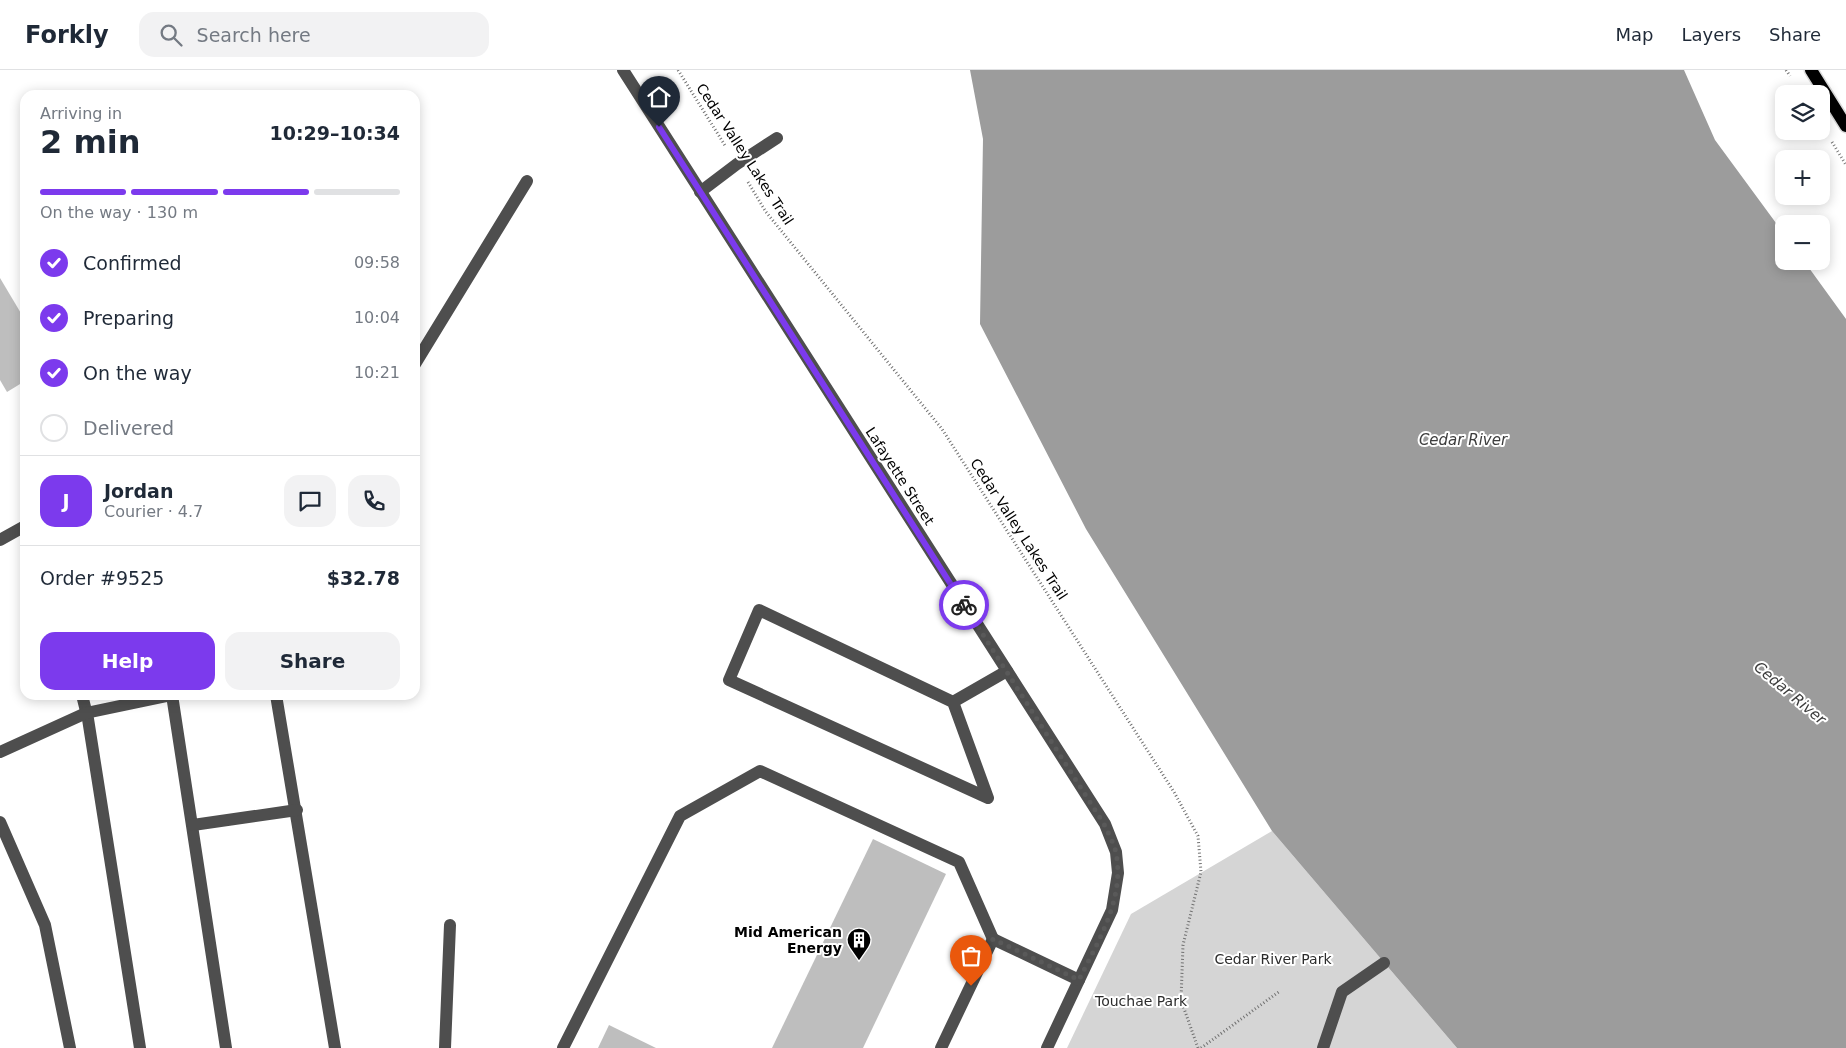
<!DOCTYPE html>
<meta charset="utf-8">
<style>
body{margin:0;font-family:"DejaVu Sans",sans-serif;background:#f2f2f3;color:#1f2937;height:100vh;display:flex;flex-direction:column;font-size:19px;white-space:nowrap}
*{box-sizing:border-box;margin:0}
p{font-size:16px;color:#747a83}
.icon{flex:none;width:28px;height:28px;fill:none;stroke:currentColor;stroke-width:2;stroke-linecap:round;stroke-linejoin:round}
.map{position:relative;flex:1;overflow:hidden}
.panel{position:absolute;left:20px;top:20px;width:400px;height:610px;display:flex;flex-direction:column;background:#fff;border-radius:15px;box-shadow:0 2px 12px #0003}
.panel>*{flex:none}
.controls{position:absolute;left:1775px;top:15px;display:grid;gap:10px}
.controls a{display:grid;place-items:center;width:55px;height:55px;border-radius:10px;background:#fff;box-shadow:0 2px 12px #0003;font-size:25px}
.pin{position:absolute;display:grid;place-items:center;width:42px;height:42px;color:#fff;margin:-51px -21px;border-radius:50% 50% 50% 0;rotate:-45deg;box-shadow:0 0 5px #0007}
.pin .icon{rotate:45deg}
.courier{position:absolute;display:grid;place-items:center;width:50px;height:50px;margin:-25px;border:4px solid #7c3aed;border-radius:50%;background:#fff;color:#222;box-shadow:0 1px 6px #0007}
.summary em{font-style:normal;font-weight:700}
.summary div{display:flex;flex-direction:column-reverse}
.summary{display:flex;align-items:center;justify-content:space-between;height:85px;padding:0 20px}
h1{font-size:32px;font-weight:700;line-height:38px}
.bar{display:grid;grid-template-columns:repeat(4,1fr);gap:8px 5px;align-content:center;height:60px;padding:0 20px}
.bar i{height:6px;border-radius:4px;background:#e0e1e3}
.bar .active{background:#7c3aed}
.bar p{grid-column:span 4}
.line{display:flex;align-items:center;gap:12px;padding:0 20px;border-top:1px solid #e0e1e3}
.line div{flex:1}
.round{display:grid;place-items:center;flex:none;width:52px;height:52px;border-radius:15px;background:#f2f2f3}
ol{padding:0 20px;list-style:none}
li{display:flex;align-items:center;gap:15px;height:55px}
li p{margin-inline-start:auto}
li .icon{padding:5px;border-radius:50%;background:#7c3aed;color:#fff;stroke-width:4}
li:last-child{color:#747a83}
li i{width:28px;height:28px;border:2px solid #e0e1e3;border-radius:50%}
.action{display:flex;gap:10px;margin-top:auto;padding:10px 20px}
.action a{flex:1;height:58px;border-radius:15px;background:#7c3aed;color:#fff;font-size:20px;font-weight:700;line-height:58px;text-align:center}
.action a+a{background:#f2f2f3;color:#1f2937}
header{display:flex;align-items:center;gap:30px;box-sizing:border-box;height:70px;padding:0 25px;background:#fff;border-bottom:1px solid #e0e1e3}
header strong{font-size:24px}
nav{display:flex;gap:28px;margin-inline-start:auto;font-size:18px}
.search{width:350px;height:45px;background:#f2f2f3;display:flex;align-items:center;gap:12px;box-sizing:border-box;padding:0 18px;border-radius:15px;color:#747a83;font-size:19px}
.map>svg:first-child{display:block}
</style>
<header>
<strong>Forkly</strong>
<div class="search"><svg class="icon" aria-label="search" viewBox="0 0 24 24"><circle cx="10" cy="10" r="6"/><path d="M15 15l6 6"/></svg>Search here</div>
<nav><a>Map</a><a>Layers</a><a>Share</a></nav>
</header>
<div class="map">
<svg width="1846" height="978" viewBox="0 0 1846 978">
<rect width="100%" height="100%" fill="#fff"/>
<path fill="#d5d5d5" d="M1272,761L1457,978H1067L1131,844Z"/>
<path fill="#9c9c9c" d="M970,0H1684L1715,70L1784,164V191H1804L1846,249V978H1457L1272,761L1086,459L980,254L983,69Z"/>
<g fill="#bebebe">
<path d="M0,208L25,250V311L7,322L0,310Z"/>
<path d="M873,769L946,804L863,978H772Z"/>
<path d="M609,955L656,978H598Z"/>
</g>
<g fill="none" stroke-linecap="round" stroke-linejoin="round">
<defs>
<path id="major" d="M1811,0L1846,56"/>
</defs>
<use href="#major" stroke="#dbdbdb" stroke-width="15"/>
<g stroke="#707070" stroke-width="3" stroke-dasharray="1 2.5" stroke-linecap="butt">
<path d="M678,0L726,77"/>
<path d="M1786,0L1790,6"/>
<path d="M1832,72L1846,95"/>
<path d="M748,112L766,142L942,359L1174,722L1198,766L1201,802L1183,875L1181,930L1198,978"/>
<path d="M1201,978L1280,921"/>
</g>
<g stroke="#4e4e4e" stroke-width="12">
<path d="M623,0L1105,754L1116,782L1118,803L1112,840L1047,978"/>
<path d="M700,122L737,94L777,68"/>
<path d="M415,294L527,111"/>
<path d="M0,470L25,456"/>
<path d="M82,625L88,649L140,978"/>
<path d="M172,625L226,978"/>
<path d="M276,625L335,978"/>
<path d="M953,632L988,728L729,610L759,540L953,632L1007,601"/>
<path d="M0,682L86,643L172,625"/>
<path d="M0,752L45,855L70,978"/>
<path d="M193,755L297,740"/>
<path d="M445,978L450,855"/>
<path d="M563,978L680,746L760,701L959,792L993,869"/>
<path d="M941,978L993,869L1079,910"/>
<path d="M1323,978L1342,922L1384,893"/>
</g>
<use href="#major" stroke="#000" stroke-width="12"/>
</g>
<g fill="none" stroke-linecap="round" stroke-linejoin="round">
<path stroke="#595959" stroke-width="5" stroke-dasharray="0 9" d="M964,535L1104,754C1108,763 1114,773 1116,783C1125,829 1098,871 1079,910L993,869L971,916"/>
<path stroke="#7c3aed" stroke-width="6" d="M659,57L964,535"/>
</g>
<defs>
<symbol id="building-pin" viewBox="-11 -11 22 30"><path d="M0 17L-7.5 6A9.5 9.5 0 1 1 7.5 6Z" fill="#000" stroke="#fff"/><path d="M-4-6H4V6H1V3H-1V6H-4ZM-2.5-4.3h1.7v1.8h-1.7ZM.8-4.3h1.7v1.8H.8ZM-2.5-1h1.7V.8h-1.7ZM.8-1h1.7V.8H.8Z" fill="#fff"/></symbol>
</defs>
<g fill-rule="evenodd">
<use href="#building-pin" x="845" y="856" width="28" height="38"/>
</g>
<g text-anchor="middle" stroke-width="4" stroke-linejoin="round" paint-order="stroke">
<g font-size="14" fill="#000" stroke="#fff">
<text transform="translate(745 84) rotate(57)" y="5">Cedar Valley Lakes Trail</text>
<text transform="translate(900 406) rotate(57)" y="5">Lafayette Street</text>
<text transform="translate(1019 459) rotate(57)" y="5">Cedar Valley Lakes Trail</text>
</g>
<g font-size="14" font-weight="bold" fill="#000" stroke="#fff" text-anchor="end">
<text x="842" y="867">Mid American<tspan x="842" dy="16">Energy</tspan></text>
</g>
<g font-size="14" fill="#2c2c2c" stroke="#fff">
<text x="1273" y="894">Cedar River Park</text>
<text x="1141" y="936">Touchae Park</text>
</g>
<g font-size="15" font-style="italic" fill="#3d3d3d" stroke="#fff">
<text x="1463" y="375">Cedar River</text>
<text transform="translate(1790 623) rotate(40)" y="5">Cedar River</text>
</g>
</g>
</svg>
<div class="controls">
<a><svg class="icon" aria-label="layers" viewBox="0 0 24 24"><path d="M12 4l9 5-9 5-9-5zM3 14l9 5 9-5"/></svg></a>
<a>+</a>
<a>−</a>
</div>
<div class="pin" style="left:971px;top:916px;background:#ea580c"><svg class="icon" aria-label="bag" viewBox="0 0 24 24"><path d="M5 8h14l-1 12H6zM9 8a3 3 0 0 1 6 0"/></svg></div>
<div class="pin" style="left:659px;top:57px;background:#1f2937"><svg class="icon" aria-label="home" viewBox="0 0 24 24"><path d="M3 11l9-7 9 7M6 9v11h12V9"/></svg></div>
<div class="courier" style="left:964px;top:535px"><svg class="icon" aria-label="bike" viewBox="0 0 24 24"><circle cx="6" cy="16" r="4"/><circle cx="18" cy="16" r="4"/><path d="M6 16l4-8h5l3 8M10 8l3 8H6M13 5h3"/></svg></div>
<section class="panel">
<div class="summary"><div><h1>2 min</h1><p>Arriving in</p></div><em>10:29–10:34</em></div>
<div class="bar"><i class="active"></i><i class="active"></i><i class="active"></i><i></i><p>On the way · 130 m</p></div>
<ol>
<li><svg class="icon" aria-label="check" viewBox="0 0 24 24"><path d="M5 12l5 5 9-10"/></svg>Confirmed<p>09:58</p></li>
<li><svg class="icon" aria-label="check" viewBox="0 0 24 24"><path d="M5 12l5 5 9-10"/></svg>Preparing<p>10:04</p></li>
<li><svg class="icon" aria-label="check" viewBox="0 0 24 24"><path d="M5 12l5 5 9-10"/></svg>On the way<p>10:21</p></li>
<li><i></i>Delivered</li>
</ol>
<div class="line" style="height:90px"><b class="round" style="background:#7c3aed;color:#fff">J</b><div><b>Jordan</b><p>Courier · 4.7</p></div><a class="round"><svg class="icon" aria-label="chat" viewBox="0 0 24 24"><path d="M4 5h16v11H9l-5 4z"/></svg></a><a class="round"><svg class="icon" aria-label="phone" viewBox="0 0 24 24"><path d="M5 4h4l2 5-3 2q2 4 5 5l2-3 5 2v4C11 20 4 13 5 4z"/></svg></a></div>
<div class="line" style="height:65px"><div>Order #9525</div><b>$32.78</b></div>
<div class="action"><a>Help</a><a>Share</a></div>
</section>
</div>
